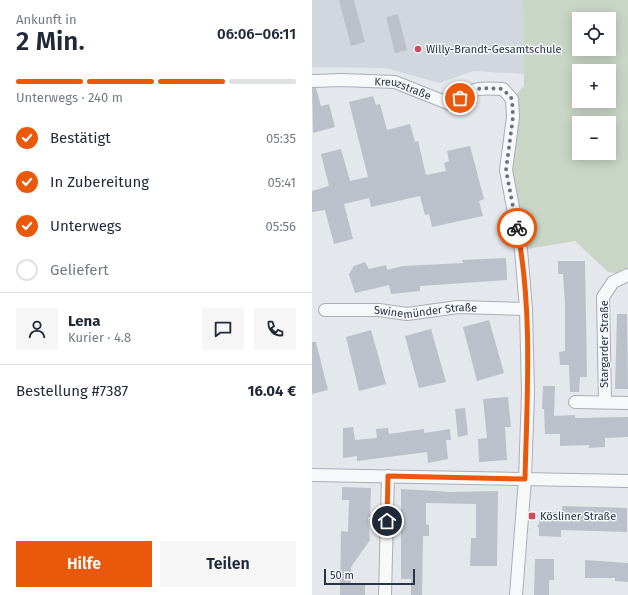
<!DOCTYPE html>
<html lang="de">
<meta charset="utf-8">
<style>
body{margin:0;font-family:"Fira Sans",sans-serif;background:#f6f6f7;color:#1f2937;height:100vh;display:flex;flex-direction:column;font-size:15px;white-space:nowrap}
*{box-sizing:border-box;margin:0}
p{font-size:13px;color:#747a83}
.icon{flex:none;width:22px;height:22px;fill:none;stroke:currentColor;stroke-width:2;stroke-linecap:round;stroke-linejoin:round}
.map{position:relative;flex:1;overflow:hidden}
.details{display:flex;flex-direction:column;background:#fff;width:312px}
.details>*{flex:none}
.fabs{position:absolute;left:260px;top:12px;display:grid;gap:8px}
.fabs a{display:grid;place-items:center;width:44px;height:44px;border-radius:0px;background:#fff;box-shadow:0 2px 10px #0003;font-size:20px}
.scale{position:absolute;left:12px;bottom:10px;width:91px;box-sizing:border-box;padding-left:4px;border:2px solid #2b3445;border-top:0;font-size:11px;line-height:14px;white-space:nowrap;color:#2b3445;-webkit-text-stroke:3px #f4f6f9;paint-order:stroke}
.pin{position:absolute;display:grid;place-items:center;width:34px;height:34px;color:#fff;margin:-17px;border:2px solid #fff;border-radius:50%;box-shadow:0 1px 4px #0007}
.courier{position:absolute;display:grid;place-items:center;width:40px;height:40px;margin:-20px;border:3px solid #ea580c;border-radius:50%;background:#fff;color:#222;box-shadow:0 1px 5px #0007}
.summary em{font-style:normal;font-weight:600}
.summary div{display:flex;flex-direction:column-reverse}
.summary{display:flex;align-items:center;justify-content:space-between;height:68px;padding:0 16px}
h1{font-size:26px;font-weight:600;line-height:30px}
.bar{display:grid;grid-template-columns:repeat(4,1fr);gap:6px 4px;align-content:center;height:48px;padding:0 16px}
.bar i{height:5px;border-radius:3px;background:#e0e1e3}
.bar .selected{background:#ea580c}
.bar p{grid-column:span 4}
.line{display:flex;align-items:center;gap:10px;padding:0 16px;border-top:1px solid #e0e1e3}
.line div{flex:1}
.round{display:grid;place-items:center;flex:none;width:42px;height:42px;border-radius:0px;background:#f6f6f7}
ol{padding:0 16px;list-style:none}
li{display:flex;align-items:center;gap:12px;height:44px}
li p{margin-inline-start:auto}
li .icon{padding:4px;border-radius:50%;background:#ea580c;color:#fff;stroke-width:4}
li:last-child{color:#747a83}
li i{width:22px;height:22px;border:2px solid #e0e1e3;border-radius:50%}
.button{display:flex;gap:8px;margin-top:auto;padding:8px 16px}
.button a{flex:1;height:46px;border-radius:0px;background:#ea580c;color:#fff;font-size:16px;font-weight:600;line-height:46px;text-align:center}
.button a+a{background:#f6f6f7;color:#1f2937}
main{display:flex;flex:1;min-height:0}
.map>svg:first-child{display:block}
</style>
<main>
<section class="details">
<div class="summary"><div><h1>2 Min.</h1><p>Ankunft in</p></div><em>06:06–06:11</em></div>
<div class="bar"><i class="selected"></i><i class="selected"></i><i class="selected"></i><i></i><p>Unterwegs · 240 m</p></div>
<ol>
<li><svg class="icon" aria-label="check" viewBox="0 0 24 24"><path d="M5 12l5 5 9-10"/></svg>Bestätigt<p>05:35</p></li>
<li><svg class="icon" aria-label="check" viewBox="0 0 24 24"><path d="M5 12l5 5 9-10"/></svg>In Zubereitung<p>05:41</p></li>
<li><svg class="icon" aria-label="check" viewBox="0 0 24 24"><path d="M5 12l5 5 9-10"/></svg>Unterwegs<p>05:56</p></li>
<li><i></i>Geliefert</li>
</ol>
<div class="line" style="height:72px"><a class="round"><svg class="icon" aria-label="person" viewBox="0 0 24 24"><circle cx="12" cy="8" r="4"/><path d="M4 21q1-7 8-7t8 7"/></svg></a><div><b>Lena</b><p>Kurier · 4.8</p></div><a class="round"><svg class="icon" aria-label="chat" viewBox="0 0 24 24"><path d="M4 5h16v11H9l-5 4z"/></svg></a><a class="round"><svg class="icon" aria-label="phone" viewBox="0 0 24 24"><path d="M5 4h4l2 5-3 2q2 4 5 5l2-3 5 2v4C11 20 4 13 5 4z"/></svg></a></div>
<div class="line" style="height:52px"><div>Bestellung #7387</div><b>16.04 €</b></div>
<div class="button"><a>Hilfe</a><a>Teilen</a></div>
</section>
<div class="map">
<svg width="316" height="595" viewBox="0 0 316 595">
<rect width="100%" height="100%" fill="#e4e7ec"/>
<path fill="#d2d6de" d="M0,0H211L212,74L161,71L127,83L74,68L0,67Z"/>
<path fill="#c9d6c5" fill-rule="evenodd" d="M211,0H316V275L296,272L263,241L209,250L194,170L200,99L212,86ZM267,19H297V49H267ZM267,71H297V101H267ZM267,123H297V153H267Z"/>
<g fill="#bbc0ca">
<path d="M27,0H42L53,42L39,46Z"/>
<path d="M86,14L95,50L83,53L74,17Z"/>
<path d="M0,88H4L9,106L17,104L23,127L1,133Z"/>
<path d="M61,96L64,105L68,104L75,130L98,124L103,142L106,141L114,175L134,171L132,163L137,161L135,151L158,146L172,199L167,201L171,216L120,227L117,214L113,215L108,196L59,207L57,198L32,204L41,239L22,244L13,210L0,212V191L17,186L9,154L29,149L38,181L56,177L37,102Z"/>
<path d="M194,258L195,280L108,286V291L79,294L77,285L43,293L37,274L42,266L53,262L57,269L74,265L75,270L91,266L151,263L150,260Z"/>
<path d="M246,261H273L275,377H268L267,392H258L257,365H248L247,352L253,351V303L251,274H246Z"/>
<path d="M305,314H315L316,389H303Z"/>
<path d="M177,320L192,373L165,381L151,327Z"/>
<path d="M119,329L134,382L107,388L93,336Z"/>
<path d="M59,330L74,384L47,391L34,337Z"/>
<path d="M0,342H4L16,390L0,394Z"/>
<path d="M231,386H243L242,416L263,415V418L316,417V437L293,438V447L277,448V445L248,446V434H233L232,409H230Z"/>
<path d="M196,397L199,427H193L195,460L167,462L166,439L175,438L171,399Z"/>
<path d="M153,408L156,435L146,437L143,409Z"/>
<path d="M41,427L43,440L65,438L64,429L76,428L77,434L112,429V433L138,429L139,440H134L136,459L116,463L115,452L45,461V456L31,458V428Z"/>
<path d="M30,487L59,488L58,517H56L58,540L39,567V584H53V595H28L29,531L36,532L37,500H30Z"/>
<path d="M89,489L140,492L186,491L185,566H158L159,538H164V504L114,503V524L117,525V536H111L110,595H99V579H89Z"/>
<path d="M250,506L315,508V532L249,530V537L227,536V528L225,526L227,524L228,512H250Z"/>
<path d="M223,559H242V580H237V595H222Z"/>
<path d="M273,560L316,563V582L303,581V578H273Z"/>
</g>
<g fill="none" stroke-linecap="round" stroke-linejoin="round">
<defs>
<g id="minor">
<path id="s1" d="M0,81L30,80L83,82L138,104C164,89 160,87 191,89L200,99L201,117L194,170L209,250L214,309L216,393L213,479L204,595"/>
<path id="s2" d="M13,310H67L95,314L146,307L214,309"/>
<path d="M263,402L316,403"/>
<path d="M293,402L291,297L301,282L316,275"/>
<path d="M0,475L316,481"/>
<path d="M73,595L76,476"/>
</g>
</defs>
<use href="#minor" stroke="#a9aeb7" stroke-width="14"/>
<use href="#minor" stroke="#f7f8fa" stroke-width="12"/>
</g>
<g fill="none" stroke-linecap="round" stroke-linejoin="round">
<path stroke="#6c737f" stroke-width="4" stroke-dasharray="0 7.2" d="M148,98C162,86 174,88 191,89L200,99L201,117L194,170L205,228"/>
<path stroke="#ea580c" stroke-width="5" d="M75,521L76,476L213,479C215,396 221,310 205,228"/>
</g>
<g fill="#d1495b" stroke="#f4f6f9" stroke-width="1.5">
<circle cx="106" cy="49" r="4"/>
<rect x="216" y="512" width="8" height="8" rx="2"/>
</g>
<g text-anchor="middle" stroke-width="3" stroke-linejoin="round" paint-order="stroke">
<g font-size="11" fill="#2b3445" stroke="#f4f6f9" text-anchor="start">
<text x="114" y="53">Willy-Brandt-Gesamtschule</text>
<text x="228" y="520">Kösliner Straße</text>
</g>
<g font-size="11" fill="#2b3445" stroke="#f4f6f9">
<text dy="4" stroke="none"><textPath href="#s1" startOffset="92">Kreuzstraße</textPath></text>
<text dy="4" stroke="none"><textPath href="#s2" startOffset="101">Swinemünder Straße</textPath></text>
<text transform="translate(292 344) rotate(-90)" y="4">Stargarder Straße</text>
</g>
</g>
</svg>
<div class="fabs">
<a><svg class="icon" aria-label="locate" viewBox="0 0 24 24"><circle cx="12" cy="12" r="6"/><path d="M12 2v4M12 18v4M2 12h4M18 12h4"/></svg></a>
<a>+</a>
<a>−</a>
</div>
<div class="scale">50 m</div>
<div class="pin" style="left:148px;top:98px;background:#ea580c"><svg class="icon" aria-label="bag" viewBox="0 0 24 24"><path d="M5 8h14l-1 12H6zM9 8a3 3 0 0 1 6 0"/></svg></div>
<div class="pin" style="left:75px;top:521px;background:#1f2937"><svg class="icon" aria-label="home" viewBox="0 0 24 24"><path d="M3 11l9-7 9 7M6 9v11h12V9"/></svg></div>
<div class="courier" style="left:205px;top:228px"><svg class="icon" aria-label="bike" viewBox="0 0 24 24"><circle cx="6" cy="16" r="4"/><circle cx="18" cy="16" r="4"/><path d="M6 16l4-8h5l3 8M10 8l3 8H6M13 5h3"/></svg></div>
</div>
</main>
